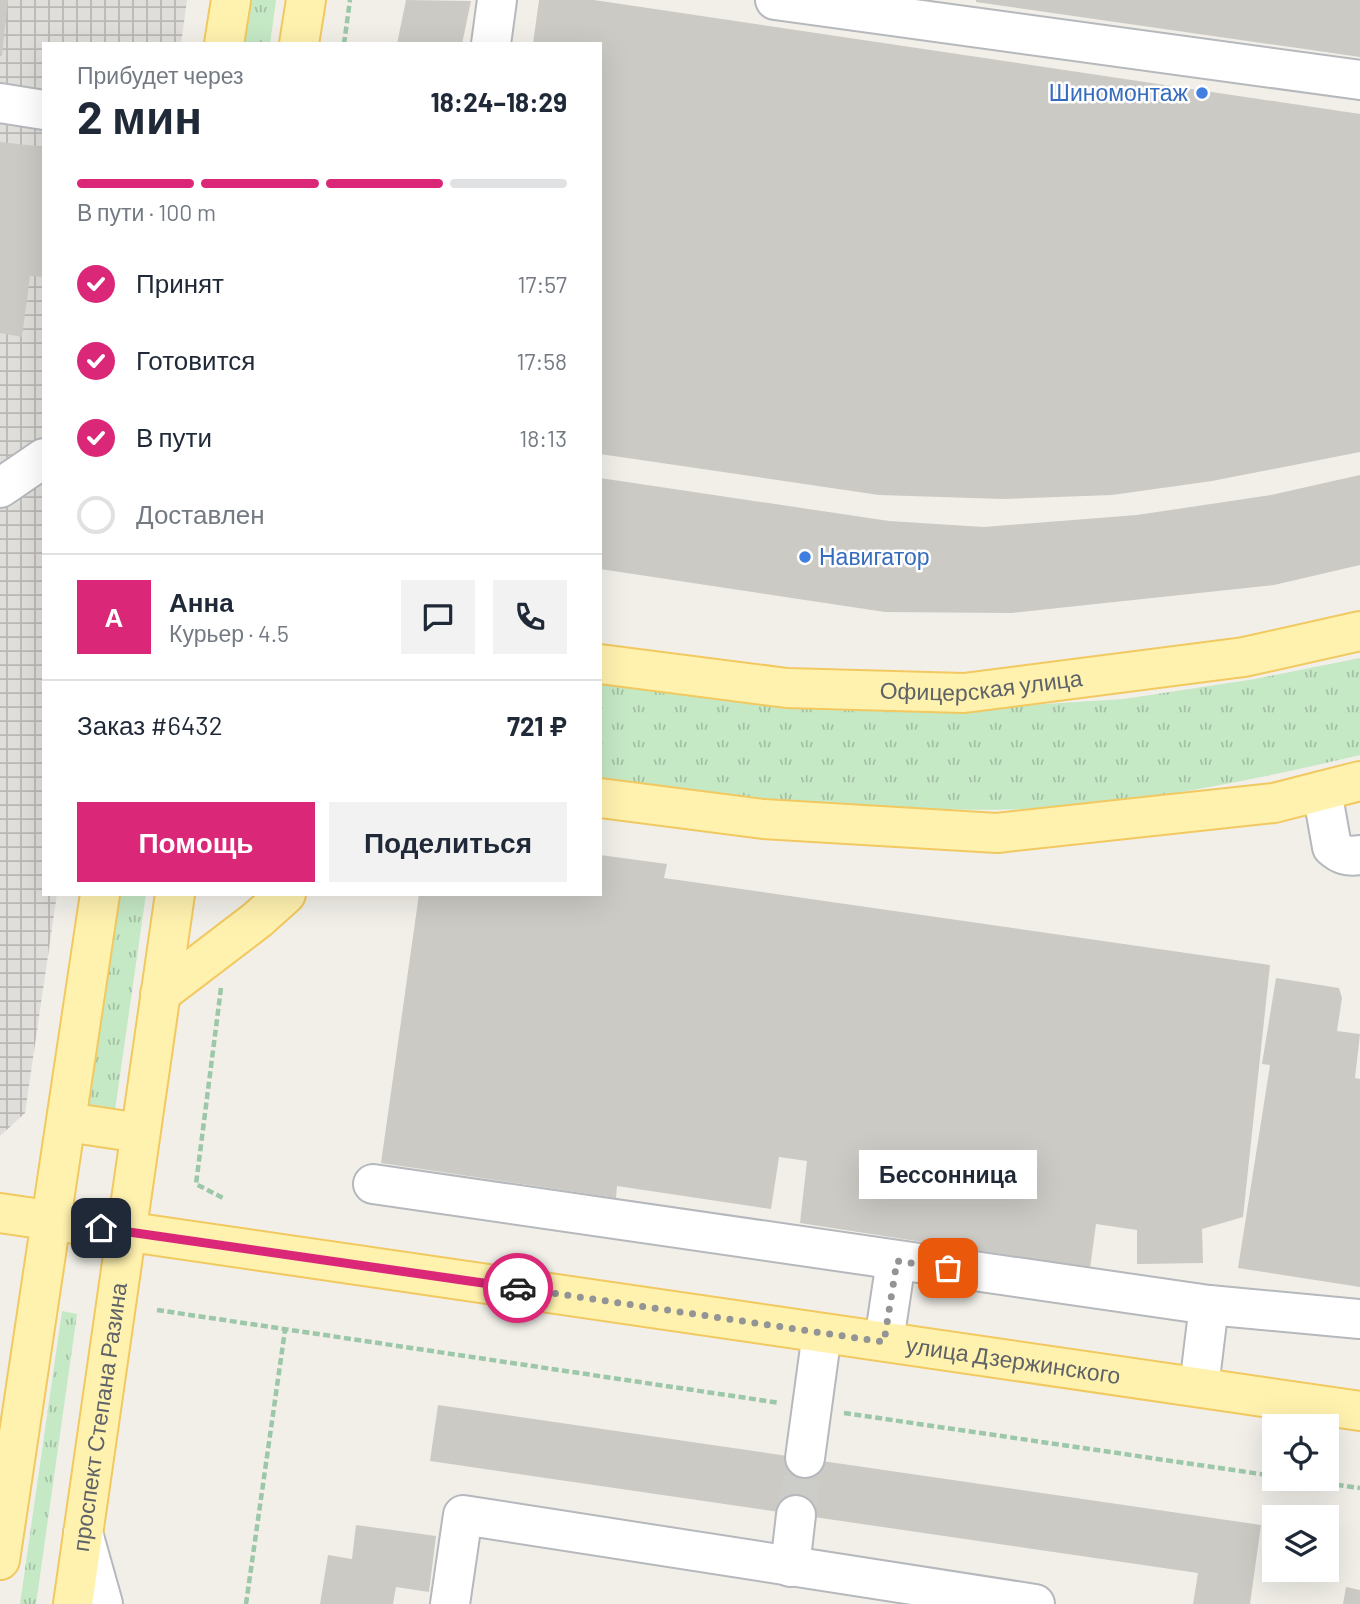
<!DOCTYPE html>
<html lang="ru">
<meta charset="utf-8">
<style>
body{margin:0;font-family:Barlow,sans-serif;background:#f2f2f3;color:#1f2937;height:100vh;display:flex;flex-direction:column;font-size:26px;white-space:nowrap}
*{box-sizing:border-box;margin:0}
p{font-size:23px;color:#747a83}
.icon{flex:none;width:38px;height:38px;fill:none;stroke:currentColor;stroke-width:2;stroke-linecap:round;stroke-linejoin:round}
.map{position:relative;flex:1;overflow:hidden}
.details{position:absolute;left:42px;top:42px;width:560px;height:854px;display:flex;flex-direction:column;background:#fff;border-radius:0px;box-shadow:0 7px 28px #0002}
.details>*{flex:none}
.tools{position:absolute;left:1262px;top:1414px;display:grid;gap:14px}
.tools a{display:grid;place-items:center;width:77px;height:77px;border-radius:0px;background:#fff;box-shadow:0 7px 28px #0002;font-size:35px}
.pin{position:absolute;display:grid;place-items:center;width:60px;height:60px;color:#fff;margin:-30px;border-radius:14px;box-shadow:0 4px 10px #0006}
.courier{position:absolute;display:grid;place-items:center;width:70px;height:70px;margin:-35px;border:5px solid #db2777;border-radius:50%;background:#fff;color:#222;box-shadow:0 2px 9px #0007}
.bubble{position:absolute;height:49px;border-radius:0px;background:#fff;box-shadow:0 7px 28px #0002;font-size:23px;font-weight:700;line-height:49px;text-align:center}
.overview em{font-style:normal;font-weight:700}
.overview div{display:flex;flex-direction:column-reverse}
.overview{display:flex;align-items:center;justify-content:space-between;height:119px;padding:0 35px}
h1{font-size:46px;font-weight:700;line-height:52px}
.bar{display:grid;grid-template-columns:repeat(4,1fr);gap:10px 7px;align-content:center;height:84px;padding:0 35px}
.bar i{height:9px;border-radius:5px;background:#e0e1e3}
.bar .active{background:#db2777}
.bar p{grid-column:span 4}
.line{display:flex;align-items:center;gap:18px;padding:0 35px;border-top:2px solid #e0e1e3}
.line div{flex:1}
.round{display:grid;place-items:center;flex:none;width:74px;height:74px;border-radius:0px;background:#f2f2f3}
ol{padding:0 35px;list-style:none}
li{display:flex;align-items:center;gap:21px;height:77px}
li p{margin-inline-start:auto}
li .icon{padding:7px;border-radius:50%;background:#db2777;color:#fff;stroke-width:4}
li:last-child{color:#747a83}
li i{width:38px;height:38px;border:4px solid #e0e1e3;border-radius:50%}
.cta{display:flex;gap:14px;margin-top:auto;padding:14px 35px}
.cta a{flex:1;height:80px;border-radius:0px;background:#db2777;color:#fff;font-size:28px;font-weight:700;line-height:80px;text-align:center}
.cta a+a{background:#f2f2f3;color:#1f2937}
.map>svg:first-child{display:block}
</style>
<div class="map">
<svg width="1360" height="1604" viewBox="0 0 1360 1604">
<defs>
<pattern id="industrial-grid" width="8" height="8" patternUnits="userSpaceOnUse" patternTransform="scale(1.75)"><rect width="8" height="8" fill="#e0deda"/><path d="M0 4h8M4 0v8" fill="none" stroke="#b9b8b5"/></pattern>
<pattern id="grass-tufts" width="24" height="20" patternUnits="userSpaceOnUse" patternTransform="scale(1.75)"><rect width="24" height="20" fill="#c5e8c5"/><path d="M3 7l-1-3M5 7V3M7 7l1-3M15 17l-1-3M17 17v-4M19 17l1-3" fill="none" stroke="#a3c0a4"/></pattern>
</defs>
<rect width="100%" height="100%" fill="#f1efe8"/>
<path fill="url(#industrial-grid)" d="M0,0H187L181,44H44V894H57L25,1113L0,1136Z"/>
<g fill="url(#grass-tufts)">
<path d="M250,0H276L270,44H243Z"/>
<path d="M1360,658V755C1250,781 1138,804 1024,809C883,814 741,796 600,781V673L1011,706L1124,699L1255,679Z"/>
<path d="M120,894H146L114,1117L88,1113Z"/>
<path d="M62,1311L77,1314L36,1604H20Z"/>
</g>
<g fill="#cccac5">
<path d="M0,0H8L2,56H0Z"/>
<path d="M406,0L471,1L462,44H397Z"/>
<path d="M539,0H594L1360,114V452L1212,481L1112,495L1003,499L879,495L600,454V44H533Z"/>
<path d="M976,0H1360V57L976,2Z"/>
<path d="M0,142L44,147V277L30,276L22,337L0,333Z"/>
<path d="M1360,475V565L1274,585L1012,613L885,612L600,569V478L889,521L984,527L1137,515L1271,495Z"/>
<path d="M600,855L667,864L664,878L1270,965L1243,1217L1202,1229L1203,1263L1137,1264V1230L1096,1224L1090,1268L800,1223L807,1161L779,1157L771,1209L617,1186L616,1198L381,1163L419,894H600Z"/>
<path d="M1276,978L1339,988L1342,998L1337,1031L1360,1034L1355,1078L1360,1079V1287L1238,1268L1270,1065L1262,1064Z"/>
<path d="M438,1405L1261,1525L1250,1604H1193L1198,1573L430,1461Z"/>
<path d="M356,1525L436,1536L429,1592L396,1587L393,1604H320L328,1555L352,1559Z"/>
<path d="M1346,1587L1360,1590V1604H1343Z"/>
</g>
<g fill="none" stroke-linecap="round" stroke-linejoin="round">
<path stroke="#ccccc8" stroke-width="38" stroke-dasharray="38 19" stroke-linecap="butt" d="M796,1515L805,1458"/>
<defs>
<g id="minor">
<path d="M775,0L1360,80"/>
<path d="M491,44L497,0"/>
<path d="M0,103L44,110"/>
<path d="M0,488L44,458"/>
<path d="M1322,791L1332,847C1341,855 1348,857 1360,855"/>
<path d="M373,1184L1209,1305L1360,1319"/>
<path d="M884,1341L896,1261"/>
<path d="M1199,1387L1209,1305"/>
<path d="M805,1458L822,1333"/>
<path d="M83,1533L103,1604"/>
<path d="M790,1567L796,1515"/>
<path d="M450,1604L463,1515L1035,1604"/>
</g>
<g id="major">
<path d="M224,44L231,0"/>
<path d="M299,44L306,0"/>
<path id="s1" d="M600,664L787,688L964,693L1244,657L1360,631"/>
<path d="M600,798L763,819L997,833L1274,803L1360,781"/>
<path d="M160,994L257,920L286,894"/>
<path d="M67,1122L140,1133"/>
<path id="s2" d="M0,1213L1360,1411"/>
<path d="M0,1560L100,894"/>
<path id="s3" d="M73,1604L175,894"/>
</g>
</defs>
<use href="#minor" stroke="#b5b8bc" stroke-width="42"/>
<use href="#major" stroke="#f2c960" stroke-width="42"/>
<g stroke="#9cc7a9" stroke-width="4.5" stroke-dasharray="7 3.5" stroke-linecap="butt">
<path d="M344,44L350,0"/>
<path d="M221,988L196,1184L223,1198"/>
<path d="M157,1310L780,1403"/>
<path d="M844,1413L1274,1476"/>
<path d="M1295,1479L1360,1488"/>
<path d="M246,1604L285,1330"/>
</g>
<use href="#minor" stroke="#fff" stroke-width="38"/>
<use href="#major" stroke="#fff2af" stroke-width="38"/>
</g>
<g fill="none" stroke-linecap="round" stroke-linejoin="round">
<path stroke="#929495" stroke-width="7" stroke-dasharray="0 12.6" d="M518,1288L884,1342L897,1261L948,1268"/>
<path stroke="#db2777" stroke-width="9" d="M101,1228L518,1288"/>
</g>
<g fill="#3f7fe0" stroke="#fff" stroke-width="2.5">
<circle cx="1202" cy="93" r="7"/>
<circle cx="805" cy="557" r="7"/>
</g>
<g text-anchor="middle" stroke-width="5" stroke-linejoin="round" paint-order="stroke">
<g font-size="23" fill="#366cbe" stroke="#fff" text-anchor="end">
<text x="1188" y="101">Шиномонтаж</text>
<text x="819" y="565" text-anchor="start">Навигатор</text>
</g>
<g font-size="23" fill="#5f6368" stroke="#fff">
<text dy="8" stroke="none"><textPath href="#s1" startOffset="383">Офицерская улица</textPath></text>
<text dy="8" stroke="none"><textPath href="#s2" startOffset="1024">улица Дзержинского</textPath></text>
<text dy="8" stroke="none"><textPath href="#s3" startOffset="189">проспект Степана Разина</textPath></text>
</g>
</g>
</svg>
<div class="tools">
<a><svg class="icon" aria-label="locate" viewBox="0 0 24 24"><circle cx="12" cy="12" r="6"/><path d="M12 2v4M12 18v4M2 12h4M18 12h4"/></svg></a>
<a><svg class="icon" aria-label="layers" viewBox="0 0 24 24"><path d="M12 4l9 5-9 5-9-5zM3 14l9 5 9-5"/></svg></a>
</div>
<div class="pin" style="left:948px;top:1268px;background:#ea580c"><svg class="icon" aria-label="bag" viewBox="0 0 24 24"><path d="M5 8h14l-1 12H6zM9 8a3 3 0 0 1 6 0"/></svg></div>
<div class="pin" style="left:101px;top:1228px;background:#1f2937"><svg class="icon" aria-label="home" viewBox="0 0 24 24"><path d="M3 11l9-7 9 7M6 9v11h12V9"/></svg></div>
<div class="courier" style="left:518px;top:1288px"><svg class="icon" aria-label="car" viewBox="0 0 24 24"><path d="M5 17H2v-5l4-1 3-4h7l3 4 3 1v5h-3M9 17h6M6 11h13"/><circle cx="7" cy="17" r="2"/><circle cx="17" cy="17" r="2"/></svg></div>
<div class="bubble" style="left:859px;top:1150px;width:178px">Бессонница</div>
<section class="details">
<div class="overview"><div><h1>2 мин</h1><p>Прибудет через</p></div><em>18:24–18:29</em></div>
<div class="bar"><i class="active"></i><i class="active"></i><i class="active"></i><i></i><p>В пути · 100 m</p></div>
<ol>
<li><svg class="icon" aria-label="check" viewBox="0 0 24 24"><path d="M5 12l5 5 9-10"/></svg>Принят<p>17:57</p></li>
<li><svg class="icon" aria-label="check" viewBox="0 0 24 24"><path d="M5 12l5 5 9-10"/></svg>Готовится<p>17:58</p></li>
<li><svg class="icon" aria-label="check" viewBox="0 0 24 24"><path d="M5 12l5 5 9-10"/></svg>В пути<p>18:13</p></li>
<li><i></i>Доставлен</li>
</ol>
<div class="line" style="height:126px"><b class="round" style="background:#db2777;color:#fff">А</b><div><b>Анна</b><p>Курьер · 4.5</p></div><a class="round"><svg class="icon" aria-label="chat" viewBox="0 0 24 24"><path d="M4 5h16v11H9l-5 4z"/></svg></a><a class="round"><svg class="icon" aria-label="phone" viewBox="0 0 24 24"><path d="M5 4h4l2 5-3 2q2 4 5 5l2-3 5 2v4C11 20 4 13 5 4z"/></svg></a></div>
<div class="line" style="height:91px"><div>Заказ #6432</div><b>721 ₽</b></div>
<div class="cta"><a>Помощь</a><a>Поделиться</a></div>
</section>
</div>
